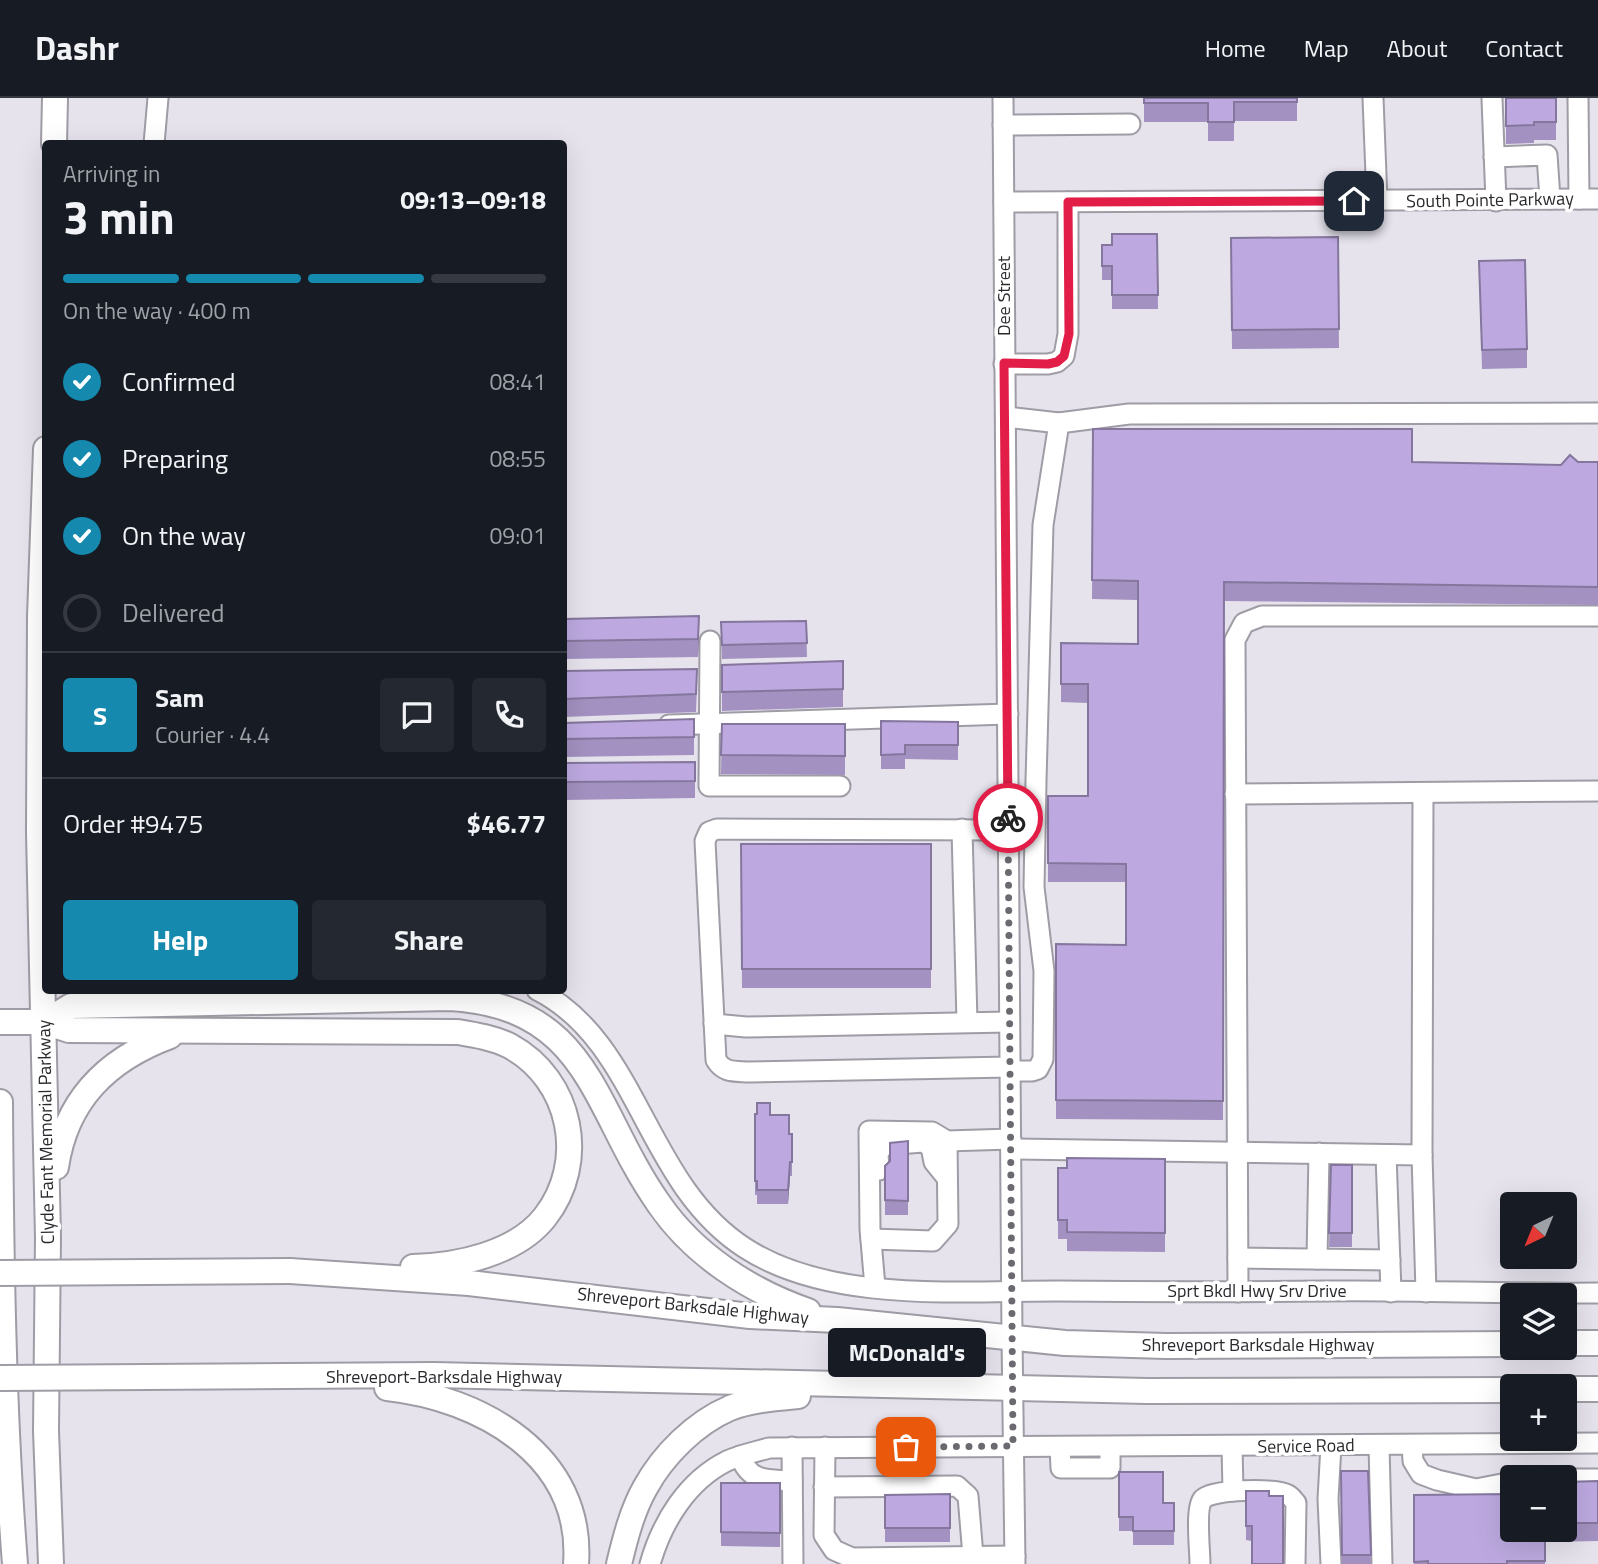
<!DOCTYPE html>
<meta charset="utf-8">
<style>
body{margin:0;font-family:"Titillium Web",sans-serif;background:#242831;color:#f1f3f6;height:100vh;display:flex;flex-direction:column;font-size:26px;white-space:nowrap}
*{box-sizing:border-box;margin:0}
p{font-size:23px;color:#9ea1a6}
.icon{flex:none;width:38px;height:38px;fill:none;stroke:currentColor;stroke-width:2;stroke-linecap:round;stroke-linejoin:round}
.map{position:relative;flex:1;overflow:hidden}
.side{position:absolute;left:42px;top:42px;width:525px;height:854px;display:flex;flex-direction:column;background:#171b24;border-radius:7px;box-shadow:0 7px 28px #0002}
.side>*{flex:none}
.needle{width:46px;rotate:223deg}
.fabs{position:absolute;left:1500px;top:1094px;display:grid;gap:14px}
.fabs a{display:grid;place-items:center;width:77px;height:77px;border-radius:7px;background:#171b24;box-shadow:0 7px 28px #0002;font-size:35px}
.pin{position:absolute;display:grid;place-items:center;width:60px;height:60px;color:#fff;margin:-30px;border-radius:14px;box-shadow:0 4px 10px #0006}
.courier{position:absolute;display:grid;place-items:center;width:70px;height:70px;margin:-35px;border:5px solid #e11d48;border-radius:50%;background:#fff;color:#222;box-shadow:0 2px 9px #0007}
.bubble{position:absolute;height:49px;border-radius:7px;background:#171b24;box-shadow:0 7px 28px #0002;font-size:23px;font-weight:700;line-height:49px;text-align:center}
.summary em{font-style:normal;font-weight:700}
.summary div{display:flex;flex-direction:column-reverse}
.summary{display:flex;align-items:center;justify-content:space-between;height:119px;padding:0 21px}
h1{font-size:46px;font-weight:700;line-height:52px}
.bar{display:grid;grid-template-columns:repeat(4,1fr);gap:10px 7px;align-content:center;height:84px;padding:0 21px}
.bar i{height:9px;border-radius:5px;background:#363941}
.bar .on{background:#168aae}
.bar p{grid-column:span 4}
.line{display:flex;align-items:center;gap:18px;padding:0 21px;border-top:2px solid #363941}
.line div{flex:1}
.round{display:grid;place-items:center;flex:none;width:74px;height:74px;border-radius:7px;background:#242831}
ol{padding:0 21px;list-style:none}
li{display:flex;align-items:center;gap:21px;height:77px}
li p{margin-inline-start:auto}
li .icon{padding:7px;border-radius:50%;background:#168aae;color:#fff;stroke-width:4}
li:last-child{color:#9ea1a6}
li i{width:38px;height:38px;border:4px solid #363941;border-radius:50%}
.button{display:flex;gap:14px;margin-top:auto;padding:14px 21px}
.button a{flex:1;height:80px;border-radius:7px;background:#168aae;color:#fff;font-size:28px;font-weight:700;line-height:80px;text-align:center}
.button a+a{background:#242831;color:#f1f3f6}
header{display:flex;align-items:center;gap:42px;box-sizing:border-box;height:98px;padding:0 35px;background:#171b24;border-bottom:2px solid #363941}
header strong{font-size:33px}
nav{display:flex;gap:38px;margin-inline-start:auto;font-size:24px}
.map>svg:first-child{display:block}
</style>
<header>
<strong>Dashr</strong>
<nav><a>Home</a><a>Map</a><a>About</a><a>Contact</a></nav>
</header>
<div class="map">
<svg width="1598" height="1466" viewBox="0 0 1598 1466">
<rect width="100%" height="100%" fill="#e6e3ed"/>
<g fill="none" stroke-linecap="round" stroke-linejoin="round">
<defs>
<g id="minor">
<path d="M1003,0L1012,1240L1015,1466"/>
<path d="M1373,0L1377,103"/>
<path d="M1578,0L1579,101"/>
<path d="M1492,1L1496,103"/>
<path d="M1003,27L1130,26"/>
<path d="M154,46L158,0"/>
<path d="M1494,59L1547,57L1550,101"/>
<path d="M1004,104L1598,101"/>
<path d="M1004,266H1048L1057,264L1064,258L1068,236V104"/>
<path d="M1006,319L1059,325L1129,316L1598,315"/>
<path d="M710,543L709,688H840"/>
<path d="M669,627L1008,616"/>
<path d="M1235,696L1598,693"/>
<path d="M962,731L967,924"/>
<path d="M1008,732L717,731L709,734L705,743L716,962C724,975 734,973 749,974L1010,969"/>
<path d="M537,892C640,944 644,1085 745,1150C830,1205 960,1193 1057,1193C1147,1194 1237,1194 1327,1193C1418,1192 1508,1196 1598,1195"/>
<path d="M714,926L746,929L1009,924"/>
<path d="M1010,973H1032L1038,971L1043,961L1044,873L1034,789L1036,683L1043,427L1059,325"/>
<path d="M1011,1051L1422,1057L1423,695"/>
<path d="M1386,1057L1391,1194"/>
<path d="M1422,1057L1426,1194"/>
<path d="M879,1072L878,1055L884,1047L923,1044L931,1049L934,1064L947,1080"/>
<path d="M871,1141L933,1143L948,1126L947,1043"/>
<path d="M1238,1160L1390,1162"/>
<path d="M1317,1161L1319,1055"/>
<path d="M875,1189L870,1131L869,1033L932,1034L947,1043L1011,1041"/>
<path d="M1238,1194L1235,542L1244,525L1262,518H1598"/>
<path d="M1331,1347L1328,1401L1331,1466"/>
<path d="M1379,1347L1382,1466"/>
<path d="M1412,1347L1413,1363L1421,1376L1437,1382L1476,1391L1512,1384"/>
<path d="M1232,1348L1233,1393"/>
<path d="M792,1349L793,1466"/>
<path d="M825,1349L824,1437L834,1452L852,1460L1015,1458"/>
<path d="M1060,1349L1061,1370H1110V1350"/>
<path d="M740,1358C750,1385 767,1381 792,1383"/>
<path d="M1564,1381H1598"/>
<path d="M824,1389L957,1388L968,1398L973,1458"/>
<path d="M650,1466C662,1424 687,1383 727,1363C740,1357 755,1354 769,1350L1598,1345"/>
<path d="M1200,1466C1200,1452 1195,1410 1203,1401C1211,1391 1277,1390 1288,1397C1291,1398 1294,1403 1296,1405L1295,1466"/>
</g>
<g id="major">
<path d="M54,46L55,0"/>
<path d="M46,351L40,519L39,734L48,1139L46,1333L51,1466"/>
<path d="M0,924H45L69,932L458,934C476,937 494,940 510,948C572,982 588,1064 545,1119C516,1156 457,1168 413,1169"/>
<path d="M45,924L71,908L449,900C591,908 592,1011 659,1106C694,1157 750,1193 808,1213"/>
<path d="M0,1004C1,1158 3,1312 15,1466"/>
<path d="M56,1069C66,1001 108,961 170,938"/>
<path d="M290,1173L469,1185L750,1218L837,1222L1065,1245L1166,1248L1512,1246"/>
<path d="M1564,1245H1598"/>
<path d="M286,1278L434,1277L1147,1293L1512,1292"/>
<path d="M387,1290C481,1300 584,1358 576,1466"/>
<path d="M1564,1291H1598"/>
<path d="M619,1466C625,1441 632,1413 645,1390C663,1357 695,1325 730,1310C750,1302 777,1300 798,1298"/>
</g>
</defs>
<use href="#minor" stroke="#9f9ca5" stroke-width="23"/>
<use href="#major" stroke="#9f9ca5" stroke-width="28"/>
<use href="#minor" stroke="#fff" stroke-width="19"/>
<use href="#major" stroke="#fff" stroke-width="24"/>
<defs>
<g id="major-bridge">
<path d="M0,1175L290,1173"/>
<path d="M0,1280L286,1278"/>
</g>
</defs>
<use href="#major-bridge" stroke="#9f9ca5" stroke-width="28" stroke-linecap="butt"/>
<use href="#major-bridge" stroke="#fff" stroke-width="24"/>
</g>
<g fill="#a391c1">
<path d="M1144,0H1297V23H1234V43H1208V24H1144Z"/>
<path d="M1506,0H1556V42H1534V45L1506,46Z"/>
<path d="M1157,136L1158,211H1112V182H1102V147H1112Z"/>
<path d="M1338,139L1339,250L1232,251L1231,140Z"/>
<path d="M1479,163L1527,251V270L1482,271Z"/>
<path d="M1093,331L1412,364L1561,367L1578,364H1598V507L1224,503L1223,1022L1056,1021V846L1126,847V784H1048V698H1088V605L1061,604V545L1138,546V502L1092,501Z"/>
<path d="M564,521L699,537L698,559L564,561Z"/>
<path d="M806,523L807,559L722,561L721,524Z"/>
<path d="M843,563V609L722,613V567Z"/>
<path d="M564,573L697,588L696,614L564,619Z"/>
<path d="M694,621V657L564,659V625Z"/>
<path d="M881,623L958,624V662L905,661V671H881Z"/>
<path d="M722,626H845V677L721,676Z"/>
<path d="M564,665L695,683V700L564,702Z"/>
<path d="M741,746H931V890H742Z"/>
<path d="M755,1016L770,1017L789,1036H792V1078H790L788,1106H757V1097H755Z"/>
<path d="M908,1043V1117H885V1068Z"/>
<path d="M1165,1061V1154L1067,1153V1141H1058V1070Z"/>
<path d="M1331,1067H1352V1149H1329Z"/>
<path d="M1341,1373H1368L1371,1466H1342Z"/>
<path d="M1119,1374L1163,1405H1174V1447H1133V1433H1119Z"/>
<path d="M1598,1383V1443L1545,1444V1466H1414V1397L1512,1432H1564V1384Z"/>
<path d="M721,1385H780V1449L721,1448Z"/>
<path d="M1246,1393H1269L1252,1443L1246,1442Z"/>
<path d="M950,1396V1444H885V1397Z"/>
</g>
<g fill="#84769d">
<path d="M699,518V537L698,559V541Z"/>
<path d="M790,1064V1078L788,1106V1092Z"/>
</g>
<g fill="#bda9e0" stroke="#84769d" stroke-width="2">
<path d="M1144,0H1297V4H1234V24H1208V5H1144Z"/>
<path d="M1506,0H1556V24H1534V27L1506,28Z"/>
<path d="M1112,136H1157L1158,197H1112V168H1102V147H1112Z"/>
<path d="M1338,139L1339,231L1232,232L1231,140Z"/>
<path d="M1525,162L1527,251L1482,252L1479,163Z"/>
<path d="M1093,331H1412V364L1561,367L1570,357L1578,364H1598V489L1224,484L1223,1003L1056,1002V846L1126,847V766L1048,765V698H1088V586H1061V545L1138,546V483L1092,482Z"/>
<path d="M699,518L698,541L564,543V521Z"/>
<path d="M806,523L807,545L722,547L721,524Z"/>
<path d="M843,563V591L722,594V567Z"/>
<path d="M697,571L696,596L564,601V573Z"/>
<path d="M694,621V639L564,641V625Z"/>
<path d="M881,623L958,624V647H905V656L881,657Z"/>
<path d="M722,626H845V658L721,657Z"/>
<path d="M695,664V683L564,684V665Z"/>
<path d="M741,746H931V871H742Z"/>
<path d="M757,1005H770V1017H789V1036H792V1064H790L788,1092H757V1083H755V1016H757Z"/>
<path d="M908,1043V1103L885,1102V1068L890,1063V1045Z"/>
<path d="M1067,1060L1165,1061V1135L1067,1134V1122H1058V1070H1067Z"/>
<path d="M1331,1067H1352V1135H1329Z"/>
<path d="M1341,1373H1368L1371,1457H1342Z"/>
<path d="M1119,1374H1163V1405H1174V1433H1133V1419H1119Z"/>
<path d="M1598,1383V1425H1564V1384Z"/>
<path d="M721,1385H780V1435L721,1434Z"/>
<path d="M1246,1393H1269V1398H1283V1466H1252V1428H1246Z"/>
<path d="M950,1396V1430H885V1397Z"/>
<path d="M1512,1396V1432H1545V1463H1507V1466H1428V1463L1414,1464V1397Z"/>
</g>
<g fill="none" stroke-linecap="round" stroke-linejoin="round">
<path stroke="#6c6a70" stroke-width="7" stroke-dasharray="0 12.6" d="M906,1349L1013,1348L1008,720"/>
<path stroke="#e11d48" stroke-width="9" d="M1008,720L1004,265L1048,266L1057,264L1064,258L1069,236L1068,104L1354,103"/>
</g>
<g text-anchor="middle" stroke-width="7" stroke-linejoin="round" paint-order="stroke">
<g font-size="18" fill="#2a292d" stroke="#fff">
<text transform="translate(1490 102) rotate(-1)" y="6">South Pointe Parkway</text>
<text transform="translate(1004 198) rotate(-90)" y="6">Dee Street</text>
<text transform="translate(46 1034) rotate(-91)" y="6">Clyde Fant Memorial Parkway</text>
<text x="1257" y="1199">Sprt Bkdl Hwy Srv Drive</text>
<text transform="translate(693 1208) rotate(6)" y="6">Shreveport Barksdale Highway</text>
<text x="1258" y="1253">Shreveport Barksdale Highway</text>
<text x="444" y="1285">Shreveport-Barksdale Highway</text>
<text transform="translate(1306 1348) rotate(-1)" y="6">Service Road</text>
</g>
</g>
</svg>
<div class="fabs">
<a><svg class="needle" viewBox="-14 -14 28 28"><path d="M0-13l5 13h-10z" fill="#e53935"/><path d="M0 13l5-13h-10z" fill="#9ea1a6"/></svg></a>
<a><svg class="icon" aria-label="layers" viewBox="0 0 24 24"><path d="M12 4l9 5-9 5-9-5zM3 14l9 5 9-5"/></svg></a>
<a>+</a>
<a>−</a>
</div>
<div class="pin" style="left:906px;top:1349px;background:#ea580c"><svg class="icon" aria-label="bag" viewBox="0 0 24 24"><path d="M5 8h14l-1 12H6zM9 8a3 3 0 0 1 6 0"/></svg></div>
<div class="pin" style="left:1354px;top:103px;background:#1f2937"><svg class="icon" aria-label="home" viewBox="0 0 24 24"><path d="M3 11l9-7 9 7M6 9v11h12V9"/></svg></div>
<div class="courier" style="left:1008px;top:720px"><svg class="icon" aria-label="bike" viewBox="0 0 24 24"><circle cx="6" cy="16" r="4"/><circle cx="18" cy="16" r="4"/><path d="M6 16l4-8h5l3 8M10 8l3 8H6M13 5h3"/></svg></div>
<div class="bubble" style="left:828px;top:1230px;width:158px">McDonald's</div>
<section class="side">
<div class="summary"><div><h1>3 min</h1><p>Arriving in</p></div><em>09:13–09:18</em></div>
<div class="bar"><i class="on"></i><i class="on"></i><i class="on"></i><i></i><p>On the way · 400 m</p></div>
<ol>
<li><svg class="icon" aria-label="check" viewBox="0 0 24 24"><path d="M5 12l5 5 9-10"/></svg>Confirmed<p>08:41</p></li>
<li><svg class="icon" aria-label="check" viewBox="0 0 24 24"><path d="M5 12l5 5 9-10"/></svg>Preparing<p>08:55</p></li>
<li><svg class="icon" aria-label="check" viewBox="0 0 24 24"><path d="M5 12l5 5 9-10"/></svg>On the way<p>09:01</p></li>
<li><i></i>Delivered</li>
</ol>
<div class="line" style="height:126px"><b class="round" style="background:#168aae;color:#fff">S</b><div><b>Sam</b><p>Courier · 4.4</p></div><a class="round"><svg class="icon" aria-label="chat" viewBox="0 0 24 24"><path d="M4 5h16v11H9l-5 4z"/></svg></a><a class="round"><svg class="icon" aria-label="phone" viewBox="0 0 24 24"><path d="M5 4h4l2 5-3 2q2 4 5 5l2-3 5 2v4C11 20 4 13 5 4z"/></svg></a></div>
<div class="line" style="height:91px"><div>Order #9475</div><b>$46.77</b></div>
<div class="button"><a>Help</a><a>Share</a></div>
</section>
</div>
